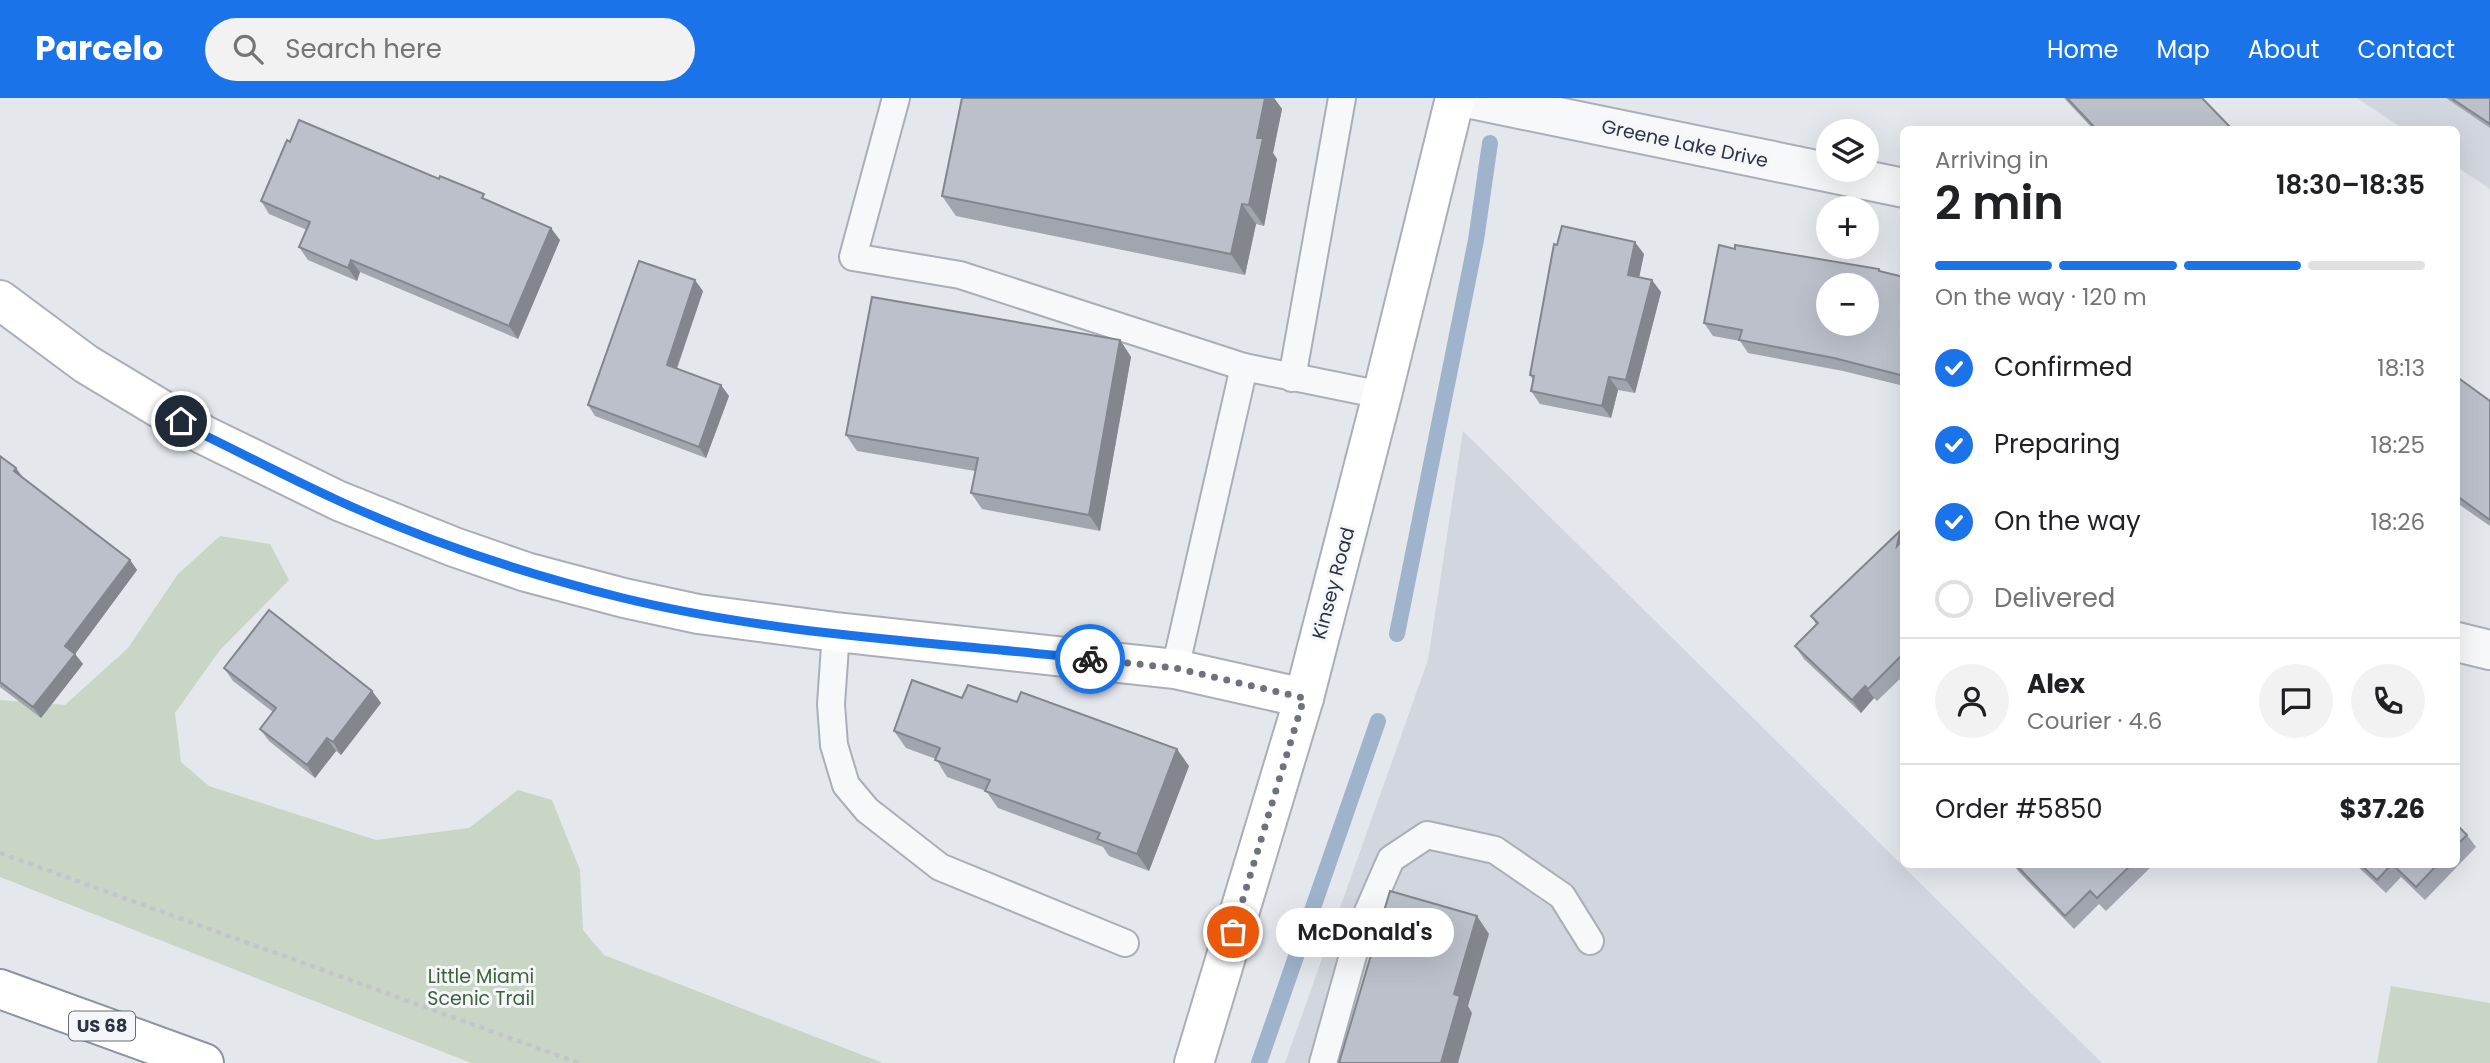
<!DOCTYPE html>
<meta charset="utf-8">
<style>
body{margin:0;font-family:Poppins,sans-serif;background:#f2f2f2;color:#202124;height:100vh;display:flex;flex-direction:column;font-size:26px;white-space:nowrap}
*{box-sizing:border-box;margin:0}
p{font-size:23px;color:#757577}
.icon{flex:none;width:38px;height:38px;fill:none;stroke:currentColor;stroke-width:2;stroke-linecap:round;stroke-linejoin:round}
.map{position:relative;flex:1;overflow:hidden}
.drawer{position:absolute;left:1900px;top:28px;width:560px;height:742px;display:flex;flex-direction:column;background:#fff;border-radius:10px;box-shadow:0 7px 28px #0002}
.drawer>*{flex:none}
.fabs{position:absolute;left:1816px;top:21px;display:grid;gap:14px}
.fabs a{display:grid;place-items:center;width:63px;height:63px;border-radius:50%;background:#fff;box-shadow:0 7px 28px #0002;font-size:35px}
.pin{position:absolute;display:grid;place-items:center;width:60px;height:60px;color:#fff;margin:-30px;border:4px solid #fff;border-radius:50%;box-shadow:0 2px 7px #0007}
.courier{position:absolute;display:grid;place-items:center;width:70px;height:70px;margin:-35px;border:5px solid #1a73e8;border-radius:50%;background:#fff;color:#222;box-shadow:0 2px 9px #0007}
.bubble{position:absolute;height:49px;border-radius:24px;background:#fff;box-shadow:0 7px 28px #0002;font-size:23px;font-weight:600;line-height:49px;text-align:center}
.overview em{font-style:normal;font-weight:600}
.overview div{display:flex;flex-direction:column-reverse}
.overview{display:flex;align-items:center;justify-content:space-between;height:119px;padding:0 35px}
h1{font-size:46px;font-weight:600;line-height:52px}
.bar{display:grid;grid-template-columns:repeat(4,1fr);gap:10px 7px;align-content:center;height:84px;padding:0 35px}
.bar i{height:9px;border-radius:5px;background:#e0e0e0}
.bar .on{background:#1a73e8}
.bar p{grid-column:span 4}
.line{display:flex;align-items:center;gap:18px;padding:0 35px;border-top:2px solid #e0e0e0}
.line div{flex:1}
.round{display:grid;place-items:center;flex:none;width:74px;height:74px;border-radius:37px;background:#f2f2f2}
ol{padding:0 35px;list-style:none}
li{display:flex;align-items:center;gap:21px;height:77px}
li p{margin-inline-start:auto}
li .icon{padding:7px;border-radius:50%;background:#1a73e8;color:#fff;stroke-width:4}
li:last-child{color:#757577}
li i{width:38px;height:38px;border:4px solid #e0e0e0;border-radius:50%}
header{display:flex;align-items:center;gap:42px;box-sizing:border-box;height:98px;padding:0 35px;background:#1a73e8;color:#fff}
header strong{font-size:33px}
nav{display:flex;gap:38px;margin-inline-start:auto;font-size:24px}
.search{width:490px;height:63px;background:#f2f2f2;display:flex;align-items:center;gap:18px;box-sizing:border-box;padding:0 24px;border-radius:38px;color:#757577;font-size:26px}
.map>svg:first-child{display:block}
</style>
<header>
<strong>Parcelo</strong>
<div class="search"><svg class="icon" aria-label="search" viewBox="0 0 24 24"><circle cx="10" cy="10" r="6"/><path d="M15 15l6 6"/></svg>Search here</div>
<nav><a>Home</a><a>Map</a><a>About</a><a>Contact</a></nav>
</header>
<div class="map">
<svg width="2490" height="965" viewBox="0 0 2490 965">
<rect width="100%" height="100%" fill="#e4e7ec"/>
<g fill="#d2d6de">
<path d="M2357,0H2490V91L2457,69V32L2403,31Z"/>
<path d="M1463,333L2102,965H1285L1428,562Z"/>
</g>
<g fill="#c9d6c5">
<path d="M220,438L270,446L289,482L220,552L175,615L181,664L209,688L376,742L469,730L518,692L552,702L580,772L583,832L604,857L883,965H471L0,779V602L65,607L128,550L178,476Z"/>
<path d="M2391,888L2490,905V965H2377Z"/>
</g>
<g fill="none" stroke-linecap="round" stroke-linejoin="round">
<g stroke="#9fb4cc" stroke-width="16">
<path d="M1397,536L1476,142L1490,45"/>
<path d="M1259,965L1378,623"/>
</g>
<defs>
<g id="lane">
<path d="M896,0L853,159L960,177L1244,269L1382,297"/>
<path d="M1292,280L1342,0"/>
<path d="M836,534L831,606L834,647L846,687L867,712L940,769L1125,845"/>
<path d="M1175,571L1244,269"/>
<path d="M1323,965L1360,832L1391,761L1427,737L1495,752L1562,798L1590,843"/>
</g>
<g id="street">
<path d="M1466,0L1904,90"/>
<path d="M2457,544L2490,552"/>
</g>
<g id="secondary">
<path d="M0,202L86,266L204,337L339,403L454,449L526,474L624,500L698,516L836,534L1175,571L1304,600"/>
<path d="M1194,965L1304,600L1382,297L1455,0"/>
</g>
<path id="highway" d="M0,891L204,965"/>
</defs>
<use href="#lane" stroke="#a9aeb7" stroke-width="30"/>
<use href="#street" stroke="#a9aeb7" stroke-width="42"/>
<use href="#secondary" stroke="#a9aeb7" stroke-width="42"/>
<use href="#highway" stroke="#8b94a3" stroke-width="42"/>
<path stroke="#c2c5cb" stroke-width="4.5" stroke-dasharray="5 5" stroke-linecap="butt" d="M0,755L579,965"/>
<use href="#lane" stroke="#f7f8fa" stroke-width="26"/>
<use href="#street" stroke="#f7f8fa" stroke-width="38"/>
<use href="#secondary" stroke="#fff" stroke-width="38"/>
<use href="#highway" stroke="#fff" stroke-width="38"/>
</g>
<g fill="#a1a5ae">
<path d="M962,0H1274L1282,11L1273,55L1277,61L1264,128L1256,126L1245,177L956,118L942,98Z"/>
<path d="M2064,0H2202L2233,32H2094Z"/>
<path d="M2446,0H2490V30Z"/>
<path d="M261,103H489L560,142L518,241L360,174L357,183L308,162L299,149L307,132L269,116Z"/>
<path d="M1735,151L1881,174L1904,179V288L1843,273L1748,255L1740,243L1713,238L1704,225Z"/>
<path d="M1644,156L1639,179L1661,194L1635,295L1618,292L1611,320L1540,306L1531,293L1533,282L1530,277Z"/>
<path d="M703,193L677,271L729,298L706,360L595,318L588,307Z"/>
<path d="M1120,242L1131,259L1100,433L982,411L971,395L975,373L857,353L846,337Z"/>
<path d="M2457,279L2490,303V428L2457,405Z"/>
<path d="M0,358L24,381L130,462L137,472L75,556L83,566L41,620L0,589Z"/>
<path d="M1900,433L1904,439V577L1877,603L1874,600L1861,615L1804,561L1795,548L1816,526L1811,518Z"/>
<path d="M224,570L372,593L381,605L341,657L336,653L315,680L269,643L260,631L273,614L233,583Z"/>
<path d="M962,600L1189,668L1149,773L1109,758L1103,749L998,710L986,693L947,679L936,661L906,650L894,633Z"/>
<path d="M2457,727L2467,737L2476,749L2425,802L2401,779L2386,795L2355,766H2457Z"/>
<path d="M2013,766H2154L2106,813L2099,806L2074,831L2019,774Z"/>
</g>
<g fill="#83868d">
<path d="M1265,0H1274L1282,11L1273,55L1277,61L1264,128L1249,107L1257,40Z"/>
<path d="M1242,106L1256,126L1245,177L1231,156Z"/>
<path d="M551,130L560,142L518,241L509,228Z"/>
<path d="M1635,144L1644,156L1637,190L1628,177Z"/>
<path d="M351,162L360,174L357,183L348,170Z"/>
<path d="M695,182L703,193L674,278L667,267Z"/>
<path d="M1652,182L1661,194L1635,295L1626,282Z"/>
<path d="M1120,242L1131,259L1100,433L1089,417Z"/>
<path d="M1609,279L1618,292L1611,320L1602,308Z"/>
<path d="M721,287L729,298L706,360L699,349Z"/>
<path d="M16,370L24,381L14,373Z"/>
<path d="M1900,433L1904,439L1897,448Z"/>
<path d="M130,462L137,472L75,556L83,566L41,620L33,609L65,548Z"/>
<path d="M1865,588L1874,600L1861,615L1852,602Z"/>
<path d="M372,593L381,605L341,657L333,644Z"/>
<path d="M327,640L336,653L315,680L307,667Z"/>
<path d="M1177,651L1189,668L1149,773L1137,756Z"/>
<path d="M1477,818L1489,836L1468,908L1472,915L1458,965H1441L1454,896Z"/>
</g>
<g fill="#bbc0ca" stroke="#83868d" stroke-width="2" fill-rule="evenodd">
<path d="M962,0H1265L1257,40H1263L1249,107L1242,106L1231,156L942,98Z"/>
<path d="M2067,0H2202L2233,32H2097Z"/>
<path d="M2451,0H2490V26Z"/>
<path d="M299,22L439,81L440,78L484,96L482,100L551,130L509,228L351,162L348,170L299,149L310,124L261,103L287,42L290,44Z"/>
<path d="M1562,128L1635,144L1628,177L1652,182L1626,282L1609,279L1602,308L1531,293L1534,278L1530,277L1554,146L1557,147Z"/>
<path d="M1719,147L1735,151V147L1879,171V173L1904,179V278L1834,260L1739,242L1742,232L1704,225ZM1829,187H1867V226H1829Z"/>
<path d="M639,163L695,182L667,267L721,287L699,349L588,307Z"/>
<path d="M872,199L1120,242L1089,417L971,395L978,360L846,337Z"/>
<path d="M2457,279L2490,303V422L2457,398Z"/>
<path d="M0,358L16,370L14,373L130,462L65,548L75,556L33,609L0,584Z"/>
<path d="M1900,433L1897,448L1904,440V555L1868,591L1865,588L1852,602L1795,548L1818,525L1811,518Z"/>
<path d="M269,512L372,593L333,644L327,640L307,667L260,631L276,610L224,570Z"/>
<path d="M912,582L962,600L968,587L1017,604L1021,594L1177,651L1137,756L1097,741L1100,735L985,693L990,682L935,662L940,650L894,633Z"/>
<path d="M2457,727L2467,737L2457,747Z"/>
<path d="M2015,766H2132L2097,800L2090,793L2065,818Z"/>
<path d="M2360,766H2392L2377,782Z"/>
<path d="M2392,766H2438L2416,789Z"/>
<path d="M1390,793L1477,818L1454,896L1460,898L1441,965H1339Z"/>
</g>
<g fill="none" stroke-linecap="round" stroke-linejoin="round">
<path stroke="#6c737f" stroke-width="7" stroke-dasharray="0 12.6" d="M1090,561L1175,570L1304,600L1233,834"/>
<path stroke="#1a73e8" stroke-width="9" d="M181,323L204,337C249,359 293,382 337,402C428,444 526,476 623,500C775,537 935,544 1090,561"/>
</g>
<g text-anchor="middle" stroke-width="6" stroke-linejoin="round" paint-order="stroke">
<rect fill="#f4f6f9" stroke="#676e7b" stroke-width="2" x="69" y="913.5" width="66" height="29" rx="5"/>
<g font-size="18" font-weight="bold" fill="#2b3445">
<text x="102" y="934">US 68</text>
</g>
<g font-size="19" fill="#2b3445" stroke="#f4f6f9">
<text transform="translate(1685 45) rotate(12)" y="7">Greene Lake Drive</text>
<text transform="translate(1333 485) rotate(-75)" y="7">Kinsey Road</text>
</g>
<g font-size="19" fill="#3f6138" stroke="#f4f6f9">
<text x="481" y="885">Little Miami<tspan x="481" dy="22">Scenic Trail</tspan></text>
</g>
</g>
</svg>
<div class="fabs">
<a><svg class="icon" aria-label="layers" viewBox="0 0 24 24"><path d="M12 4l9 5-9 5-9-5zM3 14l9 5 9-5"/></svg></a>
<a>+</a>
<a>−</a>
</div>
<div class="pin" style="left:1233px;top:834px;background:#ea580c"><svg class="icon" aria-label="bag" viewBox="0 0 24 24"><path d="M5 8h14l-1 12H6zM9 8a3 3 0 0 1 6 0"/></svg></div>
<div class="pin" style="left:181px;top:323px;background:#1f2937"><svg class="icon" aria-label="home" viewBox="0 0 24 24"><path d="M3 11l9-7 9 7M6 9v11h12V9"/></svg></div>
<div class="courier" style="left:1090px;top:561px"><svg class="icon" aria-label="bike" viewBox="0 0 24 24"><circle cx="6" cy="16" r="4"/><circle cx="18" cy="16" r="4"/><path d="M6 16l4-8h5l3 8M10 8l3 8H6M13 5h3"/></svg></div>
<div class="bubble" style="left:1276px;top:810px;width:178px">McDonald's</div>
<section class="drawer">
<div class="overview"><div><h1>2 min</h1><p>Arriving in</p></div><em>18:30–18:35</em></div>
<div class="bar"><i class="on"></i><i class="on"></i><i class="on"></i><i></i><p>On the way · 120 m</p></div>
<ol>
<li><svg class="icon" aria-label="check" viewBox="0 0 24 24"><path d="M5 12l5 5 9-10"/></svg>Confirmed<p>18:13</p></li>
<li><svg class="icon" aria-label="check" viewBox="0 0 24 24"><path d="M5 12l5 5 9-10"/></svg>Preparing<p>18:25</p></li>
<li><svg class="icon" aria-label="check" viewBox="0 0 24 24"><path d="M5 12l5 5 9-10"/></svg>On the way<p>18:26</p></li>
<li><i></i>Delivered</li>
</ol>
<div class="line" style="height:126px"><a class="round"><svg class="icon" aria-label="person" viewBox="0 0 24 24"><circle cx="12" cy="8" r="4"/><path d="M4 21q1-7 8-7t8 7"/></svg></a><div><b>Alex</b><p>Courier · 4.6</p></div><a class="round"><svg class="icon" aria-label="chat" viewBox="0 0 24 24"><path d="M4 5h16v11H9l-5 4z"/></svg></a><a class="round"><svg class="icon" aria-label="phone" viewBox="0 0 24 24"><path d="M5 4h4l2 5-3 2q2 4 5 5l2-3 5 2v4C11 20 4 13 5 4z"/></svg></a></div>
<div class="line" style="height:91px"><div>Order #5850</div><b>$37.26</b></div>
</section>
</div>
